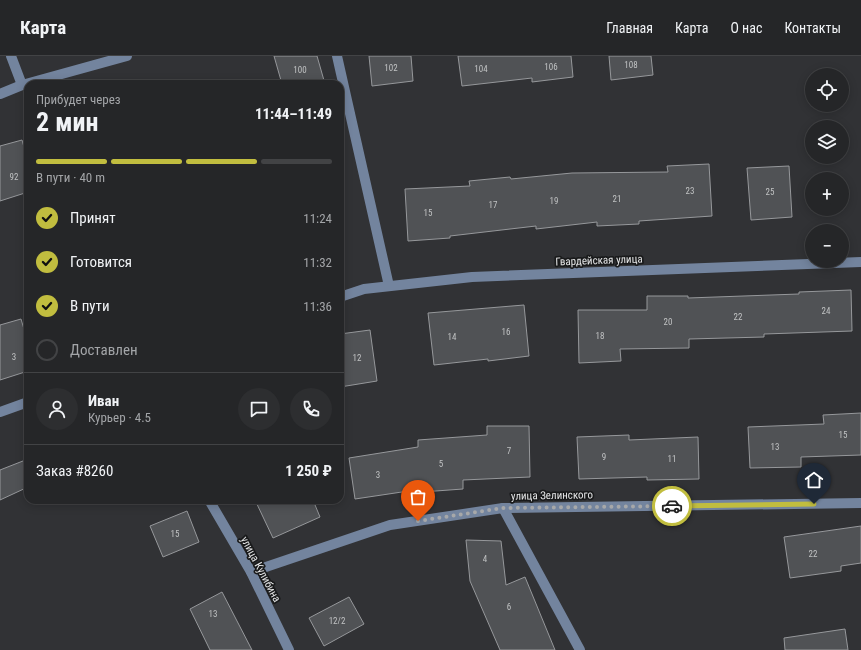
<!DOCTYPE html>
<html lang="ru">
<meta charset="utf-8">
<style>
body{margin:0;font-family:"Roboto Condensed",sans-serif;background:#2d2e30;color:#f1f3f6;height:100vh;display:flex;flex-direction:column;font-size:15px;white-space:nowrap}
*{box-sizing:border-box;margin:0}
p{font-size:13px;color:#a3a5a8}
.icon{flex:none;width:22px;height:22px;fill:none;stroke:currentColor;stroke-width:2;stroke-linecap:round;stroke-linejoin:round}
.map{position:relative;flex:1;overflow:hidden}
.drawer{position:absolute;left:24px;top:24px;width:320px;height:424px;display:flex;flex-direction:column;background:#252628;border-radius:12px;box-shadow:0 2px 10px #0003,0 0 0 1px #424345}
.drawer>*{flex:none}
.controls{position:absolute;left:805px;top:12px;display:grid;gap:8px}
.controls a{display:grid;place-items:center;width:44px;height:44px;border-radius:50%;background:#252628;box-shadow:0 2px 10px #0003,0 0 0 1px #424345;font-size:20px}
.pin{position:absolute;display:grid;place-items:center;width:34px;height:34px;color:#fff;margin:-41px -17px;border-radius:50% 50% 50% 0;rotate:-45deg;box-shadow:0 0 4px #0007}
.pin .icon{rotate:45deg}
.courier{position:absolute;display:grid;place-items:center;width:40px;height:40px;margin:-20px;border:3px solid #c1bd3f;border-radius:50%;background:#fff;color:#222;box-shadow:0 1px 5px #0007}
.headline em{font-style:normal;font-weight:700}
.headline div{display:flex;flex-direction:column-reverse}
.headline{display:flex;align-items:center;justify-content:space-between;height:68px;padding:0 12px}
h1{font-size:26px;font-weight:700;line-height:30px}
.bar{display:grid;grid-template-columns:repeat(4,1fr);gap:6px 4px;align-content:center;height:48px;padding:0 12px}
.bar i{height:5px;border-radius:3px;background:#424345}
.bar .active{background:#c1bd3f}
.bar p{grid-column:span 4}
.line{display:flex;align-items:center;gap:10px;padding:0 12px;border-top:1px solid #424345}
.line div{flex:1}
.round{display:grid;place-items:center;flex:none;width:42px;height:42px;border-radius:21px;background:#2d2e30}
ol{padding:0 12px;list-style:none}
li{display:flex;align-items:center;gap:12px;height:44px}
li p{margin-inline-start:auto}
li .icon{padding:4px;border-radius:50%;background:#c1bd3f;color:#111;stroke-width:4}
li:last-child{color:#a3a5a8}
li i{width:22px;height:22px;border:2px solid #424345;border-radius:50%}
header{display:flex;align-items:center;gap:24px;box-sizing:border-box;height:56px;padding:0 20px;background:#252628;border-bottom:1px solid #424345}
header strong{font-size:19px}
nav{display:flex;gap:22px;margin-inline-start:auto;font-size:14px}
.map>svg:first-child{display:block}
</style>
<header>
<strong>Карта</strong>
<nav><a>Главная</a><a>Карта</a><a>О нас</a><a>Контакты</a></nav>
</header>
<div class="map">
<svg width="861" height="594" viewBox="0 0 861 594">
<rect width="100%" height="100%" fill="#313235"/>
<g fill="#505255" stroke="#96989b">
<path d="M274,0H317L325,28H282Z"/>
<path d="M369,0H411L413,25L372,30Z"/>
<path d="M458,0H571L573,21L532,26V22L462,30Z"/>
<path d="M609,0H651L653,19L611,24Z"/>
<path d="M22,84L28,106V136L0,145V90Z"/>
<path d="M709,108L712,160L639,165V168L597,170V166L536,173V170L450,180V182L408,185L405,133L470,130L469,125L510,121L511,123L572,117L668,116L667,110Z"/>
<path d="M789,110L792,161L751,164L747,112Z"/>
<path d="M851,234L852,275L764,278V281L689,283V292L620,293L621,305L579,307L578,254H647V240H688V242L799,238V236Z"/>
<path d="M524,249L529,300L488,305V303L434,309L428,257Z"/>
<path d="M21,263L28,287V315L0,324V269Z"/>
<path d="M370,274L377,325L340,331V278Z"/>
<path d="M861,357V399L801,401V411L750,412L748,371L824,368L823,359Z"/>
<path d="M487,370H529L530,421L463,424V433L422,436V433L355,443L349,402L418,391V384L487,379Z"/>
<path d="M629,379V384L698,381L699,423L647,424V421L579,423L577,381Z"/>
<path d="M28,403V431L0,444V414Z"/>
<path d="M255,444H313L320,461L273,482Z"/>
<path d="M187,455L199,486L163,501L150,470Z"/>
<path d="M861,470V507L841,510V515L790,522L784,481Z"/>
<path d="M466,484L501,485L506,529L525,521L555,594H500L470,525Z"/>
<path d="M222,536L252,594H210L190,553Z"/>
<path d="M349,541L364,568L324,590L309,562Z"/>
<path d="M845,573L848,594H785L784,582Z"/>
</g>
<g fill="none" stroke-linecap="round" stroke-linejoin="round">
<g stroke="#73849e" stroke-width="10">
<path d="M11,0L22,29"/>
<path d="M337,0L389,230"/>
<path d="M0,38L22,29L127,0"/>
<path d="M340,241L364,233L472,221L861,206"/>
<path d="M0,356L28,346"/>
<path d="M209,444L251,516L289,594"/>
<path d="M503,452L580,594"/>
<path d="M251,516L390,469L503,452L861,447"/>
</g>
</g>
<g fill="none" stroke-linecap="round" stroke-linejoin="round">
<path stroke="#a7a8a9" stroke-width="4" stroke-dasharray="0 7.2" d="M418,465L503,452L672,450"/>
<path stroke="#c1bd3f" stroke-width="5" d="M672,450L814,448"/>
</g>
<g text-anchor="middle" stroke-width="3.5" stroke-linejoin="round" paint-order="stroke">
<g font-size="9" fill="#c0c2c3">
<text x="631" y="12">108</text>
<text x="551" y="14">106</text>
<text x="391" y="15">102</text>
<text x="481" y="16">104</text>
<text x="300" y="17">100</text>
<text x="14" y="124">92</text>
<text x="690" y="138">23</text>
<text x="770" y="139">25</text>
<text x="617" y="146">21</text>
<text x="554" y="148">19</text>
<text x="493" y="152">17</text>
<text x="428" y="160">15</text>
<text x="826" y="258">24</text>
<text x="738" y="264">22</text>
<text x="668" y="269">20</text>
<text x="506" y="279">16</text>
<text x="600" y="283">18</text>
<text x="452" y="284">14</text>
<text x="14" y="304">3</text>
<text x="357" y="305">12</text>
<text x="843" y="382">15</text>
<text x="775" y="394">13</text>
<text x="509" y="398">7</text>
<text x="604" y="404">9</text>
<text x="672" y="406">11</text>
<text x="441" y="411">5</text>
<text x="378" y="422">3</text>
<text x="175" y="481">15</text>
<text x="813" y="501">22</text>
<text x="485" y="506">4</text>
<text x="509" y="554">6</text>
<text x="213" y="561">13</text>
<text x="337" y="568">12/2</text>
</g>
<g font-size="11" fill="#e6e7e8" stroke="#191a1b">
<text transform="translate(599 204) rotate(-2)" y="4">Гвардейская улица</text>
<text transform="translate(552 439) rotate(-1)" y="4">улица Зелинского</text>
<text transform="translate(261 513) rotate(62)" y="4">улица Кулибина</text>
</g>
</g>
</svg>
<div class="controls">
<a><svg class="icon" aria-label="locate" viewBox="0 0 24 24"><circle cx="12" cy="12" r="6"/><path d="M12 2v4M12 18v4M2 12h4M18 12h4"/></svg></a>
<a><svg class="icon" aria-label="layers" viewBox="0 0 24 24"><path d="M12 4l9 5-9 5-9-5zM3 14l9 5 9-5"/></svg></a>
<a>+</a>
<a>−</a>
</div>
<div class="pin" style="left:418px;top:465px;background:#ea580c"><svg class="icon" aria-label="bag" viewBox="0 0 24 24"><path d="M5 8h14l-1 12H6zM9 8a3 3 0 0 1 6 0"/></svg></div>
<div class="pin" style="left:814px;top:448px;background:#1f2937"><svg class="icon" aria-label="home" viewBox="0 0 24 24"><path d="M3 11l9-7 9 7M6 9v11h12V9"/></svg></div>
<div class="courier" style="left:672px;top:450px"><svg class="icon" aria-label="car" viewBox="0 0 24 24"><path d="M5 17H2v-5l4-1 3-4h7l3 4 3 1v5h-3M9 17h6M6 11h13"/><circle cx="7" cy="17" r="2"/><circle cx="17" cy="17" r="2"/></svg></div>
<section class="drawer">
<div class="headline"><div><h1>2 мин</h1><p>Прибудет через</p></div><em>11:44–11:49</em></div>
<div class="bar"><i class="active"></i><i class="active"></i><i class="active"></i><i></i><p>В пути · 40 m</p></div>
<ol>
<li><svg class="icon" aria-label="check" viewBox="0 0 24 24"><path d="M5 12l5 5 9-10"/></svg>Принят<p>11:24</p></li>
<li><svg class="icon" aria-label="check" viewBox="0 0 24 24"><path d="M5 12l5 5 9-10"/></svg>Готовится<p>11:32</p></li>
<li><svg class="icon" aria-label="check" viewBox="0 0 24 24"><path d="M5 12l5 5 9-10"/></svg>В пути<p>11:36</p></li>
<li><i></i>Доставлен</li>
</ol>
<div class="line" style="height:72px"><a class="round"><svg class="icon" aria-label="person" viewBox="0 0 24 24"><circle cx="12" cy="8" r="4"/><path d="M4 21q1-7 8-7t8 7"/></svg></a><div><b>Иван</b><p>Курьер · 4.5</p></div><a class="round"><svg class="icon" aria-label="chat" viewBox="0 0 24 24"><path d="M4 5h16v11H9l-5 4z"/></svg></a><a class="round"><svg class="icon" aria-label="phone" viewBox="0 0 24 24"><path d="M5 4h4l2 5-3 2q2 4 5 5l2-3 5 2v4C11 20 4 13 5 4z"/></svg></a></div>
<div class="line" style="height:52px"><div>Заказ #8260</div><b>1 250 ₽</b></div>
</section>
</div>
